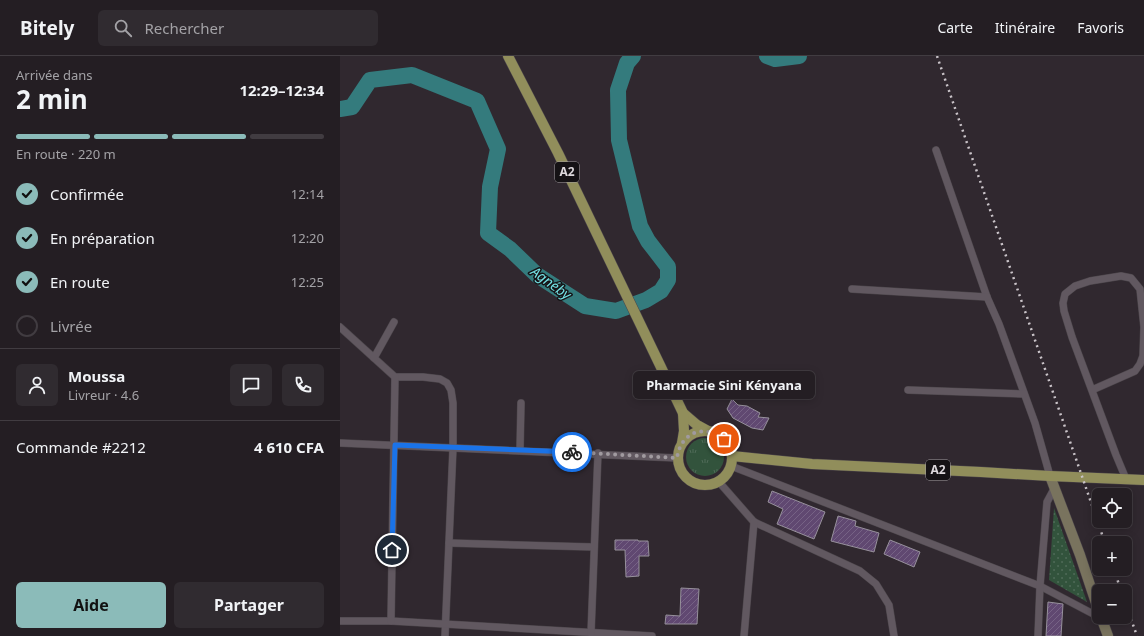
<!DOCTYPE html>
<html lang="fr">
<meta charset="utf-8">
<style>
body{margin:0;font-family:"Noto Sans",sans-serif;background:#302b30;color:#f1f3f6;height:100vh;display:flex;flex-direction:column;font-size:15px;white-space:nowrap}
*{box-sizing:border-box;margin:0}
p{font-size:13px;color:#a3a2a6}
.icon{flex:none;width:22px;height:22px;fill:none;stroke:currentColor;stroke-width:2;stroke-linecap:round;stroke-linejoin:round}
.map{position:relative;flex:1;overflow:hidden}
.side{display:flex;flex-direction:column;background:#241e23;width:340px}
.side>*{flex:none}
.fabs{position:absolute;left:752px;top:432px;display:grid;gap:8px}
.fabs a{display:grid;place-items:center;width:40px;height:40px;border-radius:6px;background:#241e23;box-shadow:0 2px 10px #0003,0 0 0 1px #413c41;font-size:20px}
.pin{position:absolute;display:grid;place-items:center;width:34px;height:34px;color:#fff;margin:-17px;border:2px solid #fff;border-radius:50%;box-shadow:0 1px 4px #0007}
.courier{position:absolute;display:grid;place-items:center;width:40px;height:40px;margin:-20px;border:3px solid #1a73e8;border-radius:50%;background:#fff;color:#222;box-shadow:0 1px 5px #0007}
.bubble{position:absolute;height:28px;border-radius:6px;background:#241e23;box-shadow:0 2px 10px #0003,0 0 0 1px #413c41;font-size:13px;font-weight:700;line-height:28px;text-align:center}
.overview em{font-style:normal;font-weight:700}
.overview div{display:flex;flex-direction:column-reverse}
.overview{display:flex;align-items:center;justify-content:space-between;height:68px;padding:0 16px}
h1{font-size:26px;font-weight:700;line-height:30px}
.bar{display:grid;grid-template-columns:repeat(4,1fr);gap:6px 4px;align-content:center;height:48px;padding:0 16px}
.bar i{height:5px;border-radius:3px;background:#413c41}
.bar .active{background:#8bbbb9}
.bar p{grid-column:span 4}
.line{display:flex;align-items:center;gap:10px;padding:0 16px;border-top:1px solid #413c41}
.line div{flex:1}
.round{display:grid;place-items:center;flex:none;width:42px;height:42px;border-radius:6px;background:#302b30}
ol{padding:0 16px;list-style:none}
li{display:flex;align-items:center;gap:12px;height:44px}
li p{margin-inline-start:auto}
li .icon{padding:4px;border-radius:50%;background:#8bbbb9;color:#111;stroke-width:4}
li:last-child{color:#a3a2a6}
li i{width:22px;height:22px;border:2px solid #413c41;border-radius:50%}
.cta{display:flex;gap:8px;margin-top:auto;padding:8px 16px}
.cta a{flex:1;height:46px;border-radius:6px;background:#8bbbb9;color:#111;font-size:16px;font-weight:700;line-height:46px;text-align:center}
.cta a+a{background:#302b30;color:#f1f3f6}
header{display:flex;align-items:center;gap:24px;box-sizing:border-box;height:56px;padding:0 20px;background:#241e23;border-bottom:1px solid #413c41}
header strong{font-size:19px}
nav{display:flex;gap:22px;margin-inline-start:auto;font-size:14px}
.search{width:280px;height:36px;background:#302b30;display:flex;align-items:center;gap:10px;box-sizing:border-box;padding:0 14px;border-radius:6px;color:#a3a2a6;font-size:15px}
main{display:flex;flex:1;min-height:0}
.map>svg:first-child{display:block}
</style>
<header>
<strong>Bitely</strong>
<div class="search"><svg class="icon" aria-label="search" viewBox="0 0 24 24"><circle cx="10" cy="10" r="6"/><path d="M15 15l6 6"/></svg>Rechercher</div>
<nav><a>Carte</a><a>Itinéraire</a><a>Favoris</a></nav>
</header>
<main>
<section class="side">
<div class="overview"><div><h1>2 min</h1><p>Arrivée dans</p></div><em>12:29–12:34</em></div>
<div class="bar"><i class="active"></i><i class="active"></i><i class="active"></i><i></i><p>En route · 220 m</p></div>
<ol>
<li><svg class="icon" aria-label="check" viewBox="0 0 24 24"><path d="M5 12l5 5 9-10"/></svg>Confirmée<p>12:14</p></li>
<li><svg class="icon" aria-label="check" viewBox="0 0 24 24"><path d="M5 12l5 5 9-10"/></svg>En préparation<p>12:20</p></li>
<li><svg class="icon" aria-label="check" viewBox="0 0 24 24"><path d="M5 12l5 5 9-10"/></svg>En route<p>12:25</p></li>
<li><i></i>Livrée</li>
</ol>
<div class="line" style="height:72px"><a class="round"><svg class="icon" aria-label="person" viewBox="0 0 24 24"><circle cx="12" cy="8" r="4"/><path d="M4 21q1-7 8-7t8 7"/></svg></a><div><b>Moussa</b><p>Livreur · 4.6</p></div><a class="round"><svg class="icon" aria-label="chat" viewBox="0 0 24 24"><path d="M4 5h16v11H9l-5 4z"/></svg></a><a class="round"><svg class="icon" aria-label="phone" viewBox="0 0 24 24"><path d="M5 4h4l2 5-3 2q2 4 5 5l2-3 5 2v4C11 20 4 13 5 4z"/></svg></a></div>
<div class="line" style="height:52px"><div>Commande #2212</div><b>4 610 CFA</b></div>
<div class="cta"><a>Aide</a><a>Partager</a></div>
</section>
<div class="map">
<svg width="804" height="580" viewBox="0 0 804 580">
<defs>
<pattern id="grass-tufts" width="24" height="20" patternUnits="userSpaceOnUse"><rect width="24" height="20" fill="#32533c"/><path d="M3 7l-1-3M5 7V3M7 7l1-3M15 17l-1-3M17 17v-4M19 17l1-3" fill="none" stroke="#4f6b58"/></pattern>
<pattern id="garden-dots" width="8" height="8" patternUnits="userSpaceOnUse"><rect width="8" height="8" fill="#32533c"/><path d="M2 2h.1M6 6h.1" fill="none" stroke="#4f6b58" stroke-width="1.8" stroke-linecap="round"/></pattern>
<pattern id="building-hatch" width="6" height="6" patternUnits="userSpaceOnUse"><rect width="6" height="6" fill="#604871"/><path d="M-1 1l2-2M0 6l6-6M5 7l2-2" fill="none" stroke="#766285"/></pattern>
</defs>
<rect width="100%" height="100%" fill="#30282f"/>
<circle fill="url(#grass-tufts)" cx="365" cy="401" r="19"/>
<path fill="url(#garden-dots)" d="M714,452L747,546L709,524Z"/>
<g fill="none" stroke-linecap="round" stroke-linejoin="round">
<g stroke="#347b7d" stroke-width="16">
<path d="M427,0L435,3L459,0"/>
<path d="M0,53L12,51L30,24L72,19L137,45L158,93L150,131L148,177L170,193L197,219L245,250L276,255L306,244L321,235L328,224V211L308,185L300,170L279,84L278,34L287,7L293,0"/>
</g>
</g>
<g fill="url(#building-hatch)" stroke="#97919c">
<path d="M392,343L398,349L407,350L420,357L418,361L429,362L423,374L412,372L393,362L387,353Z"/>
<path d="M432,435L485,456L474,483L437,468L443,453L428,446Z"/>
<path d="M498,460L516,465L515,470L539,477L534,496L491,485Z"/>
<path d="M275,484H298V485H308L309,500H299V520L286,521L285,494H275Z"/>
<path d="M550,484L580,496L574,511L544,498Z"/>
<path d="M341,532L359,533L357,568H325L326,559L340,560Z"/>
<path d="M708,546L723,548L721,580H706Z"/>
</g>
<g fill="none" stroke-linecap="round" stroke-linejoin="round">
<defs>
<g id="street">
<path d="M596,94L647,241L659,268L695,367L710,420"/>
<path d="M512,233L647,241"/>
<path d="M0,271L55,321H83L100,323L107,327L111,334L113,347V392L105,580"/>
<path d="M34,302L54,266"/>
<path d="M568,334L684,338"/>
<path d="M752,334L795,315L800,308L803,300L804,271L800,233L791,222L781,220L750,225L735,230L725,238L723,247L724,255L732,281L776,399L786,423"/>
<path d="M0,387L337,402"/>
<path d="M180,394L181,347"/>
<path d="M391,410L700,530L759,561"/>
<path d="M379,426L414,466L520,515L536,528L549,549L554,580"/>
<path d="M109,487L254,491"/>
<path d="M0,565H51L312,580"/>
<path d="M51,565L55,321"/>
<path d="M251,577L258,397"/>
<path d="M404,580L414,466"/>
<path d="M698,580L700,530L707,446L714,433"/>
</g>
<g id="secondary">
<path d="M710,420L740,499L759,556"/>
<path d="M761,561L768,580"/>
</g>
<g id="primary">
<path d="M168,0L218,97L343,357L357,369L368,375"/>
<circle cx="365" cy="402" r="27"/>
<path d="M342,387L344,375L343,357"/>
<path d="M392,400L472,408L641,416L710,420L804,424"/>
</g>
</defs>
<use href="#street" stroke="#4b454a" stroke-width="8"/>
<use href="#secondary" stroke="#4b454a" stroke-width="11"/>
<use href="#primary" stroke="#4b454a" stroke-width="11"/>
<use href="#street" stroke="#615860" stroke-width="7"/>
<use href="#secondary" stroke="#79735e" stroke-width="10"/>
<use href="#primary" stroke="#918e5b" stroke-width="10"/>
<g stroke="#cac4c9" stroke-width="2.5" stroke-dasharray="2 4" stroke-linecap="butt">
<path d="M597,0L765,487"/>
<path d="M774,513L781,535"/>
<path d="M785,546L797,580"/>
</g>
</g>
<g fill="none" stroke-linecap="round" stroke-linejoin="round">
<path stroke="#a09a9f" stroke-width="4" stroke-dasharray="0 7.2" d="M232,396L337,402C341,376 363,368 384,383"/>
<path stroke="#1a73e8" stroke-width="5" d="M52,494L55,389L232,396"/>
</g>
<g text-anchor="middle" stroke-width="3" stroke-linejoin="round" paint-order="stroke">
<g fill="#151215" stroke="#a19da0" stroke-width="1">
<rect x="215" y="106" width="24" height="20" rx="3"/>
<rect x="586" y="404" width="24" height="20" rx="3"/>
</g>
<g font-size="12" font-weight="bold" fill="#ddd8dc">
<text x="227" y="120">A2</text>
<text x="598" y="418">A2</text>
</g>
<g font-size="14" font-style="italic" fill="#74e2e5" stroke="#151215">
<text transform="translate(211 227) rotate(36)" y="5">Agnéby</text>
</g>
</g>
</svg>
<div class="fabs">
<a><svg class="icon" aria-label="locate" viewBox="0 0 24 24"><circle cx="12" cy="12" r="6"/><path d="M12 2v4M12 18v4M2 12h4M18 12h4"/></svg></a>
<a>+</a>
<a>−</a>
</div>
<div class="pin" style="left:384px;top:383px;background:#ea580c"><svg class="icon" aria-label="bag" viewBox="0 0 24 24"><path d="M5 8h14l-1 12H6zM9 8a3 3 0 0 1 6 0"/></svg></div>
<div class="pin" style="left:52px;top:494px;background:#1f2937"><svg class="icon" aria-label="home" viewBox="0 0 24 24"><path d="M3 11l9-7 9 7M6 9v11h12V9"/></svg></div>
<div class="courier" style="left:232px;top:396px"><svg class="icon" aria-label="bike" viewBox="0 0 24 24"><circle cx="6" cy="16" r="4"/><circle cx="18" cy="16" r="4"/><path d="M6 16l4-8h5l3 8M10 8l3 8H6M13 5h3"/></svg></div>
<div class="bubble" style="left:293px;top:315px;width:182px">Pharmacie Sini Kényana</div>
</div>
</main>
